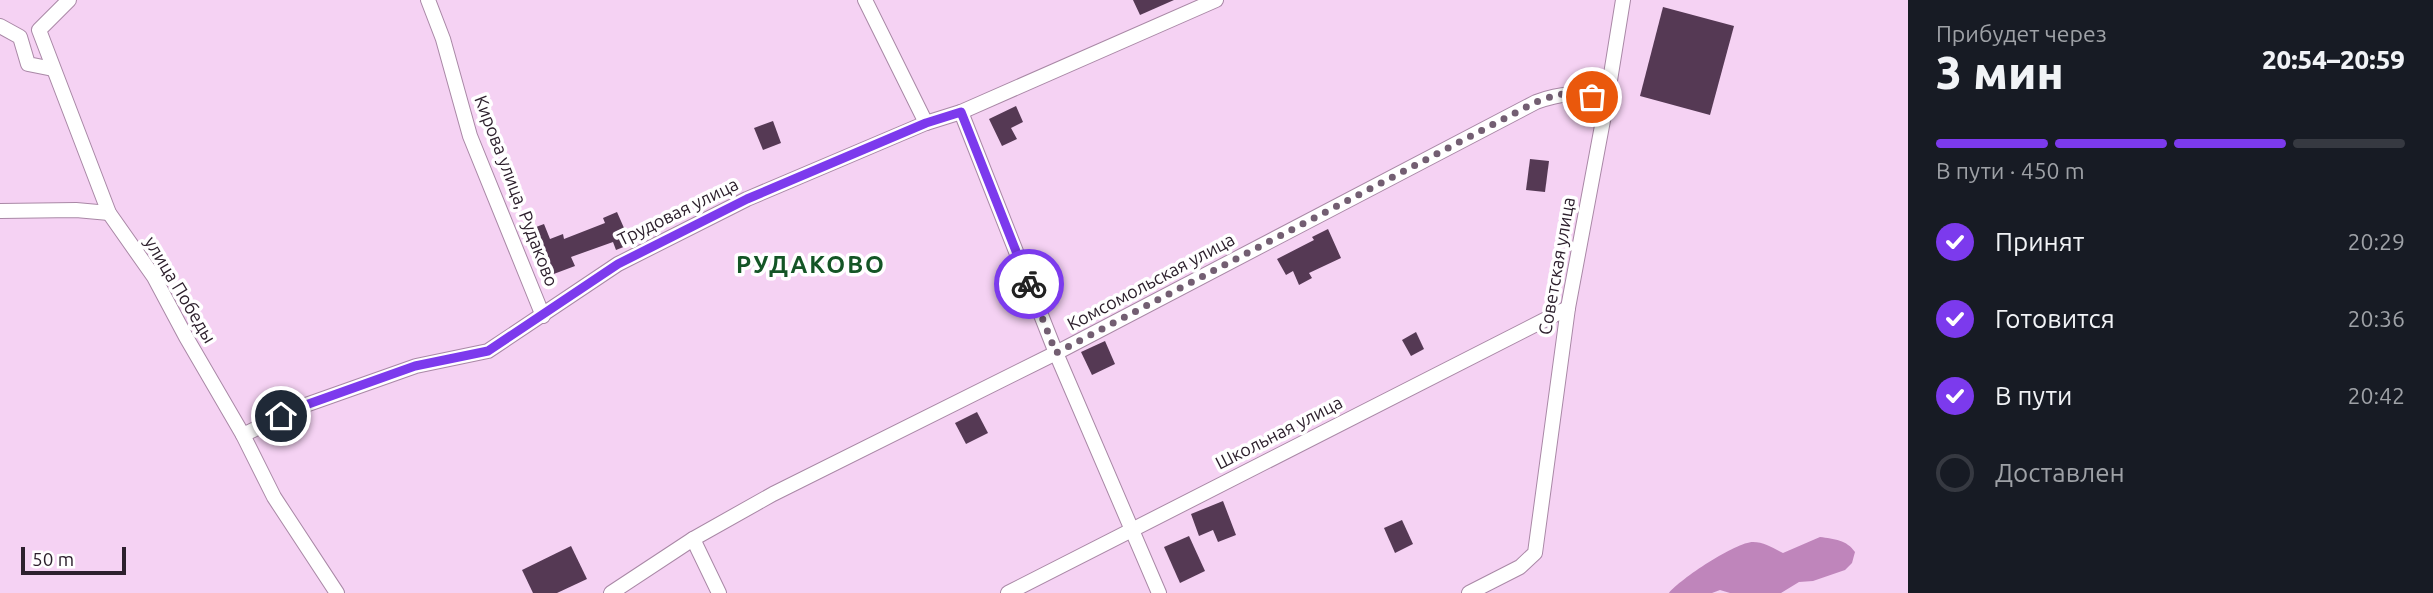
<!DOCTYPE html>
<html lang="ru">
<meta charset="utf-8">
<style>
body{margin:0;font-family:Ubuntu,sans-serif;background:#242831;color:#f1f3f6;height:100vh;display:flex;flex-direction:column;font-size:26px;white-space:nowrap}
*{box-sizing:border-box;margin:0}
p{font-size:23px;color:#9ea1a6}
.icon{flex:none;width:38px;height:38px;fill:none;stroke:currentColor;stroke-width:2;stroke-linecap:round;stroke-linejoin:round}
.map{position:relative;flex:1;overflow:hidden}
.sheet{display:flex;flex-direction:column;background:#171b24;width:525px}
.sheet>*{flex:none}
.scale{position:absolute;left:21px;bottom:18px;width:105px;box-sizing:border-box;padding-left:7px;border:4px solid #2d202d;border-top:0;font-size:19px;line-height:24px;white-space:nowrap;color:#2d202d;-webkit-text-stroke:5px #fff;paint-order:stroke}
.pin{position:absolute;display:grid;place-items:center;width:60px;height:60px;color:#fff;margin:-30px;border:4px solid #fff;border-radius:50%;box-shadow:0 2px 7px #0007}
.courier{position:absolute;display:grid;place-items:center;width:70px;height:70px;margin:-35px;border:5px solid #7c3aed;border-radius:50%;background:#fff;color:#222;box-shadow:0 2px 9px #0007}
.overview em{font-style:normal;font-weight:800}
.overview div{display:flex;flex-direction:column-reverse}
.overview{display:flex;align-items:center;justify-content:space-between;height:119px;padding:0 28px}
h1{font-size:46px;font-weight:800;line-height:52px}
.bar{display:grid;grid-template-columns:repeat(4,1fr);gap:10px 7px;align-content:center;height:84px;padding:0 28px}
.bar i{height:9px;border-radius:5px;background:#363941}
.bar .on{background:#7c3aed}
.bar p{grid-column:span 4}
ol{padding:0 28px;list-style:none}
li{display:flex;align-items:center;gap:21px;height:77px}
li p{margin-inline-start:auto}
li .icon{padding:7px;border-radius:50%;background:#7c3aed;color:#fff;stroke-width:4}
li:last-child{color:#9ea1a6}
li i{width:38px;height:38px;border:4px solid #363941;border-radius:50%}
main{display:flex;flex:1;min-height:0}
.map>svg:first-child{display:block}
</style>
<main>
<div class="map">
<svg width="1908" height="593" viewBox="0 0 1908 593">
<rect width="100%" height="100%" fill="#f5d2f3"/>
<path fill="#bf85bb" d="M1820,537C1834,539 1847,540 1855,552L1852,563L1845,570L1813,581L1799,582L1781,593H1730L1720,590L1712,593H1669C1680,579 1736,542 1753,542C1764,542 1773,548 1783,553Z"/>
<g fill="#553954">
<path d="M1133,0H1174L1140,15Z"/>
<path d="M1663,7L1734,26L1710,115L1640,96Z"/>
<path d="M1016,106L1023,122L1011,128L1017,139L1002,146L989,119Z"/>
<path d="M773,121L781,143L763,150L754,128Z"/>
<path d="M1530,159L1549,161L1545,192L1526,190Z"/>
<path d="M617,212L631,244L616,250L613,242L571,257L575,266L551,275L543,253L537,255L528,230L544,224L550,239L563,234L564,239L605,223L603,218Z"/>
<path d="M1328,229L1341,258L1309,273L1312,278L1299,285L1293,271L1286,275L1277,259L1314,240L1312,237Z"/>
<path d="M1416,332L1424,349L1411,356L1402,340Z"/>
<path d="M1105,341L1115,364L1092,375L1081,352Z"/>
<path d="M977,412L988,433L966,444L955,423Z"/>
<path d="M1223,501L1236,535L1218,542L1213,530L1199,536L1191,514Z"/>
<path d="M1402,520L1413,544L1395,553L1384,528Z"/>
<path d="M1189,536L1205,571L1180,583L1164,547Z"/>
<path d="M571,546L587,579L557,593H533L522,570Z"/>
</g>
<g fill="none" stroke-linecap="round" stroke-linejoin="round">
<defs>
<g id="minor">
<path d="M69,0L39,30L109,213L154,277L186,337L243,435L274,497L337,593"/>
<path d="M428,0L443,39L470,136L543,316"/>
<path d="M865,0L926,123"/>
<path d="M0,26L20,37L28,64L53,69"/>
<path d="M961,112L1056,353L1159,593"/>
<path d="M0,211L76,210L109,213"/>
<path d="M243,435L300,407L416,366L488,351L618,264L747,199L926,123L961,112L1216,0"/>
<path d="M693,539L719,593"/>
<path d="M611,593L693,539L773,494L1056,353L1536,102C1567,91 1576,94 1607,99"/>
<path d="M1008,593L1568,308"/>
<path d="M1469,593L1520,567L1535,553L1568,308L1607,99L1623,0"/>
</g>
</defs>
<use href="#minor" stroke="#a988a6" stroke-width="16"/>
<use href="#minor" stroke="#fff" stroke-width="14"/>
</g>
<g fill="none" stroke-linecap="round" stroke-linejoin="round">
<path stroke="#735e72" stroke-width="7" stroke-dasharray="0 12.6" d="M1029,284L1056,353L1536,102L1559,94L1592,97"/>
<path stroke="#7c3aed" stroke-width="9" d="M281,416L300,407L415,366L488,351L618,264L747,199L926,123L961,112L1029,284"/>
</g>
<g text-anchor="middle" stroke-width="7" stroke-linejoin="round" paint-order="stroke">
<g font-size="18" fill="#2d202d" stroke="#fff">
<text transform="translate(516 191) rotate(69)" y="6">Кирова улица, Рудаково</text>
<text transform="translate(678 212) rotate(-26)" y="6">Трудовая улица</text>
<text transform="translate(1557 266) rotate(-80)" y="6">Советская улица</text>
<text transform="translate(1151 282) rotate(-28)" y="6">Комсомольская улица</text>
<text transform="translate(180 290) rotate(59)" y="6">улица Победы</text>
<text transform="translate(1279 433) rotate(-27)" y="6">Школьная улица</text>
</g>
<g font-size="24" font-weight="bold" letter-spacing="2" fill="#145526" stroke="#fff">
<text x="811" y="273">РУДАКОВО</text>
</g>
</g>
</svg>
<div class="scale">50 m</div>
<div class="pin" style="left:1592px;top:97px;background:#ea580c"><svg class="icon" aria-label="bag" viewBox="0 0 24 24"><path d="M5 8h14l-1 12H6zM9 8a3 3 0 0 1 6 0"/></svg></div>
<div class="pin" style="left:281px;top:416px;background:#1f2937"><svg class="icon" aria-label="home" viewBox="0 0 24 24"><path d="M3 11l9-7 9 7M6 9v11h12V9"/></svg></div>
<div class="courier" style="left:1029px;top:284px"><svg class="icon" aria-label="bike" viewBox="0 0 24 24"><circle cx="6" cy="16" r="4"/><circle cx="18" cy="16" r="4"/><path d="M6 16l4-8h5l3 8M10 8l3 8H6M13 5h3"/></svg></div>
</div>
<section class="sheet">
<div class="overview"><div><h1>3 мин</h1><p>Прибудет через</p></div><em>20:54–20:59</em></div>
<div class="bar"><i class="on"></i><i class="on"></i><i class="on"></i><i></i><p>В пути · 450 m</p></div>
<ol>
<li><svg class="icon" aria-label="check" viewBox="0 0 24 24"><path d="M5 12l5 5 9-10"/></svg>Принят<p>20:29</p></li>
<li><svg class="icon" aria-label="check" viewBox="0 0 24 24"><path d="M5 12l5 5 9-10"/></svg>Готовится<p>20:36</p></li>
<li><svg class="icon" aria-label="check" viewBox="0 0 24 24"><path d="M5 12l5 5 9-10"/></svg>В пути<p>20:42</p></li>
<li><i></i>Доставлен</li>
</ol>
</section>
</main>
